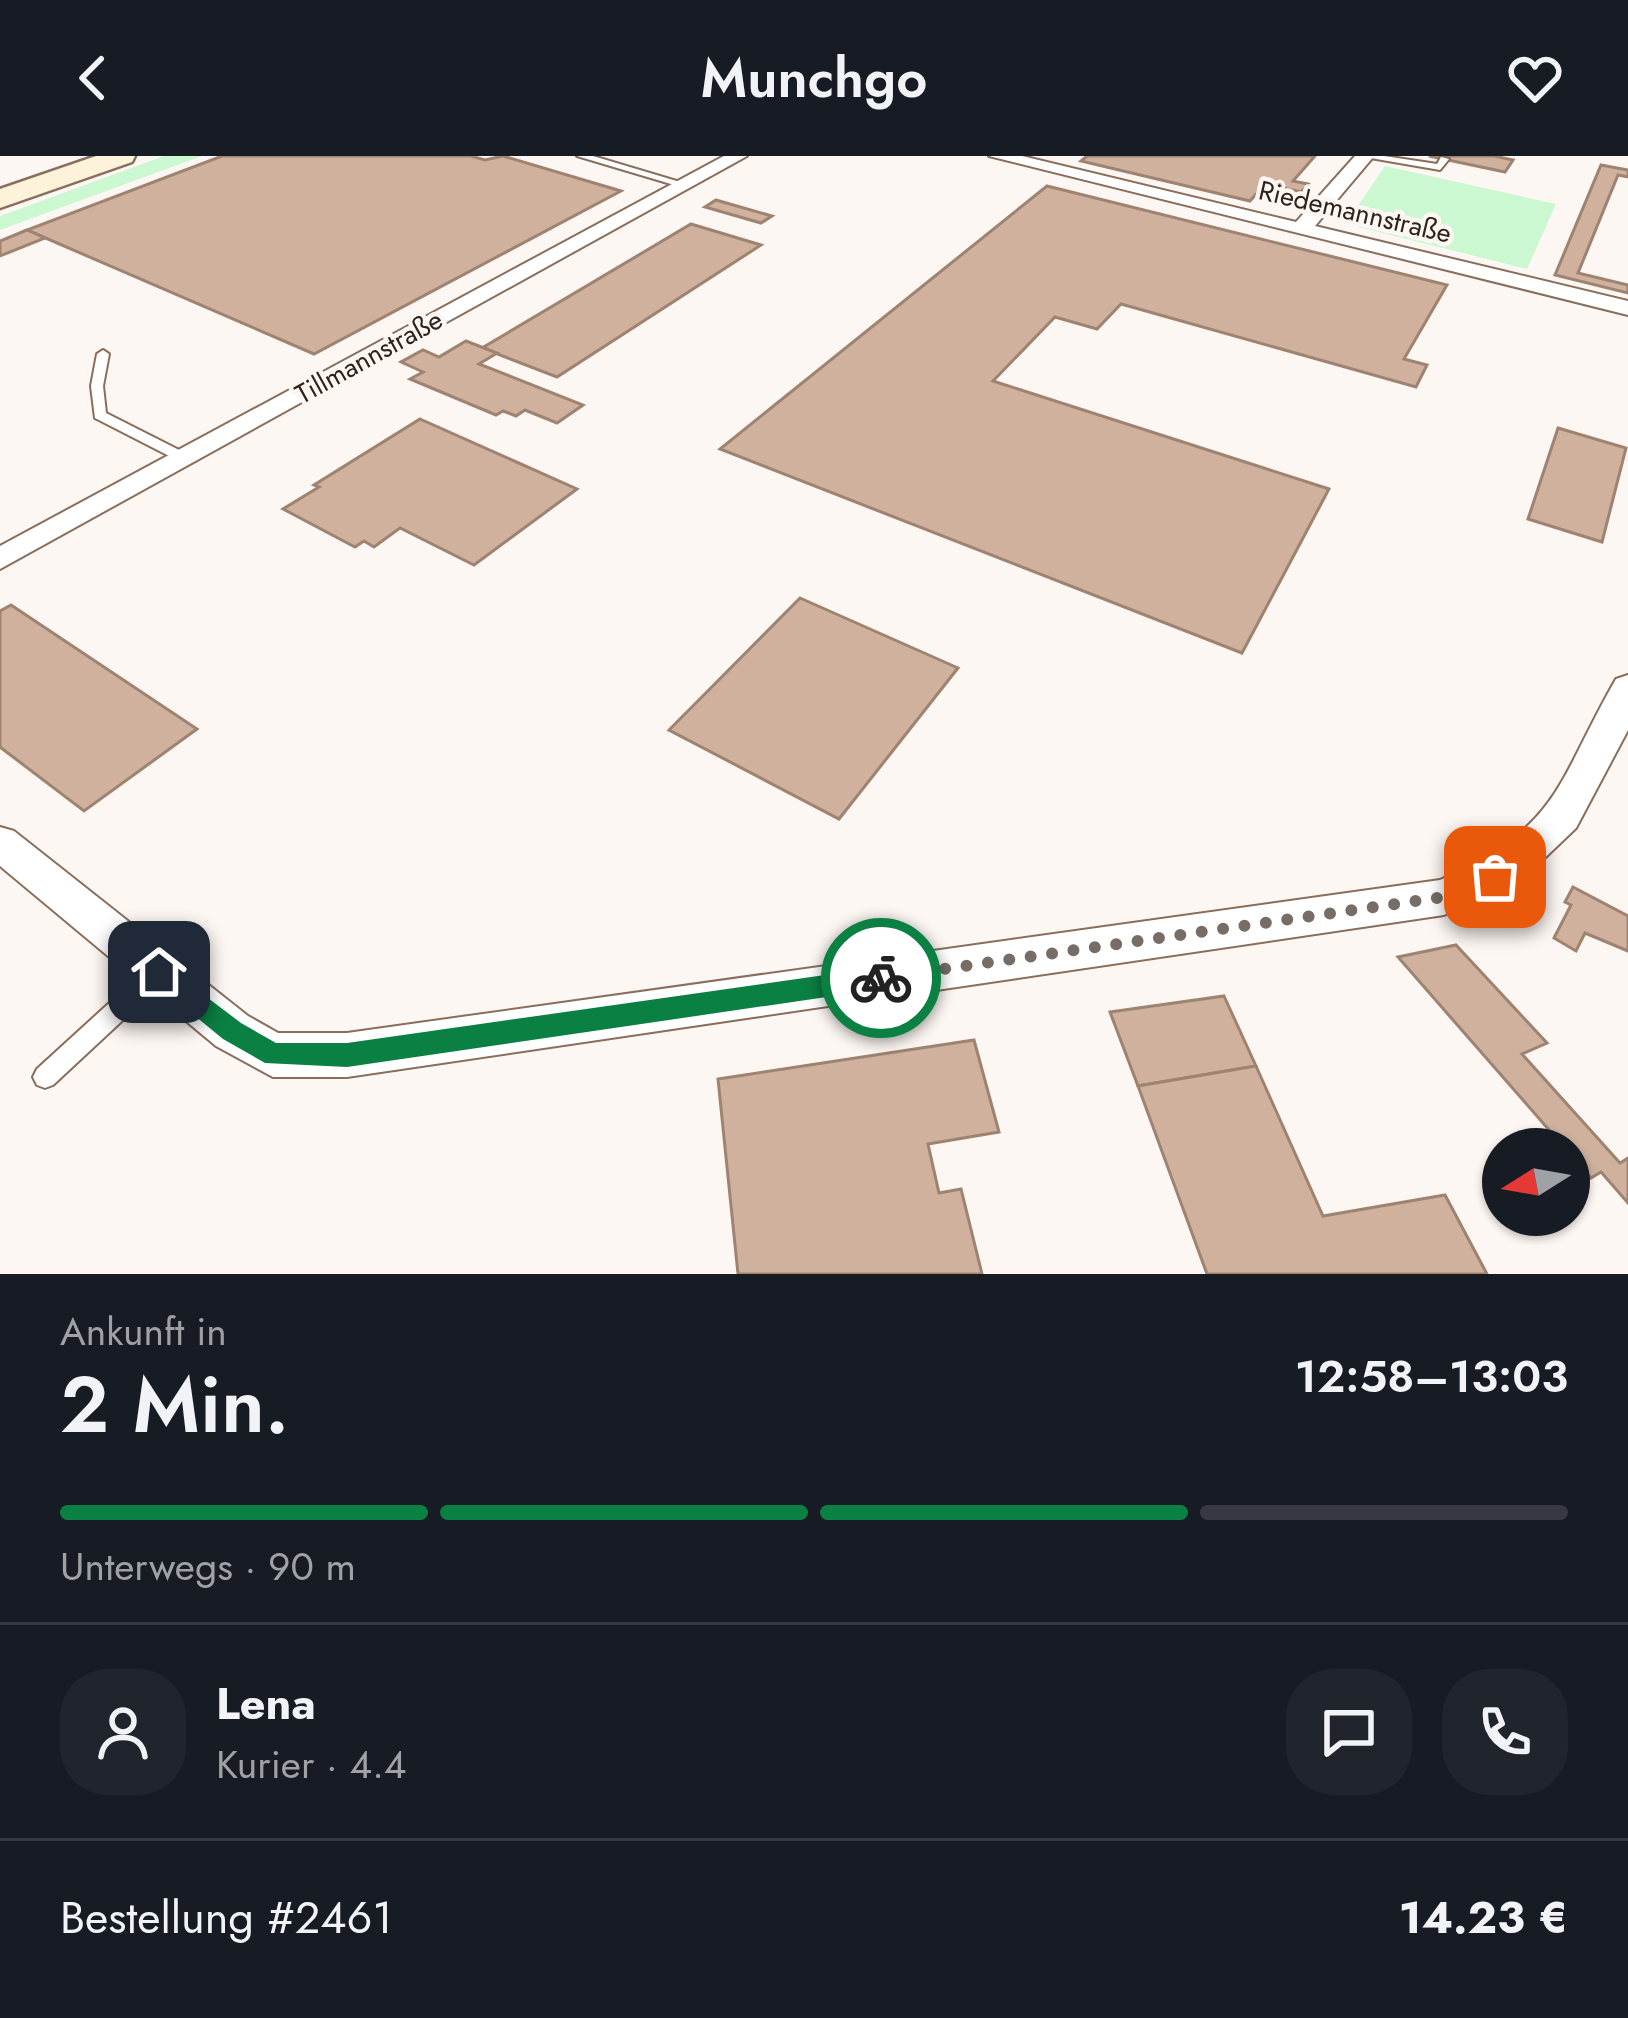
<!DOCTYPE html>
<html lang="de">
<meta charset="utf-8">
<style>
body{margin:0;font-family:Jost,sans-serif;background:#20242c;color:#f1f3f6;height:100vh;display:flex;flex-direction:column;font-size:45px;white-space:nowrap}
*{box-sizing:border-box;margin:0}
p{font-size:39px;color:#9ea1a6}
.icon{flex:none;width:66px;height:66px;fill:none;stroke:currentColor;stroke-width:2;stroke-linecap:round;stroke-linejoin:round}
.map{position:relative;height:1118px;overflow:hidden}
.details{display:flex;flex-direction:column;background:#171b24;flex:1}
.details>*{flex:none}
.needle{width:78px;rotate:259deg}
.controls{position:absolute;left:1482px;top:972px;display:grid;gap:24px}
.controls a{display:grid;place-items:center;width:108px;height:108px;border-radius:50%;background:#171b24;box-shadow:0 3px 9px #0004;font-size:60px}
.pin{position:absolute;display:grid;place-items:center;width:102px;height:102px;color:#fff;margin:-51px;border-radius:24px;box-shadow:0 6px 18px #0006}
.courier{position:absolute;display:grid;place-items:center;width:120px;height:120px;margin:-60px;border:9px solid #0b8043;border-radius:50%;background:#fff;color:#222;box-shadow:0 3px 15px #0007}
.head em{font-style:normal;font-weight:600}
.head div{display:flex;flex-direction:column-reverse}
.head{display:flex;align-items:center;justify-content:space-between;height:204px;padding:0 60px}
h1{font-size:78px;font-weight:600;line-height:90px}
.bar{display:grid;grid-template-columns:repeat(4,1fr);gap:18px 12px;align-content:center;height:144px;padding:0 60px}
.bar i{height:15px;border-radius:9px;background:#363941}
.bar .current{background:#0b8043}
.bar p{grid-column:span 4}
.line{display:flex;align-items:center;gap:30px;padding:0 60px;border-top:3px solid #363941}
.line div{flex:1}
.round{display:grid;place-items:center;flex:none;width:126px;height:126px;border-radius:48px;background:#20242c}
header{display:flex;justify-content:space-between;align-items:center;height:156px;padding:0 60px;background:#171b24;font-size:54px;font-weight:600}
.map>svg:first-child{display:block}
</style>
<header><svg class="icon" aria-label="back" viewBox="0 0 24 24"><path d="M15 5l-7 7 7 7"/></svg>Munchgo<svg class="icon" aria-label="heart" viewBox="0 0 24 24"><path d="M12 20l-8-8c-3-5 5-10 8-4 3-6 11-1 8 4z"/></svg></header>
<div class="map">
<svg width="1628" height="1118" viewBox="0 0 1628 1118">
<rect width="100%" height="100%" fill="#fdf7f3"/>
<g fill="#cbf8d1">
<path d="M164,0H202L0,74V60Z"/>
<path d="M1385,10L1556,48L1527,113L1358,71L1349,63Z"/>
</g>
<g fill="#cfb19e" stroke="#9f8371" stroke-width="3">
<path d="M222,0H471L485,4L503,0L621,35L314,198L27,74Z"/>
<path d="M1087,0H1315L1293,25L1308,28L1301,36L1265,28L1250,45L1081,5Z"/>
<path d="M1429,0H1494L1513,4L1505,16Z"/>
<path d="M1601,9L1628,14V21L1618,19L1578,117L1628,129V137L1555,119Z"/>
<path d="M1047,30L1447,129L1404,203L1427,209L1416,231L1121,148L1097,173L1055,161L993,225L1329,333L1242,497L720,293Z"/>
<path d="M716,44L772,60L761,67L705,51Z"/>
<path d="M691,68L761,89L557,221L482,192Z"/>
<path d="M27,74L45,82L0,100V85Z"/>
<path d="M466,185L497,197L479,208L583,249L557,267L525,254L516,260L503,255L496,259L410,223L423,216L401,206L423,194L439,201Z"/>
<path d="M420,263L577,333L474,409L400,372L374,391L364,385L355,391L283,353L319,331L314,329Z"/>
<path d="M1558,272L1626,292L1602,386L1528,363Z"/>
<path d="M800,442L958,512L839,663L669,574Z"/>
<path d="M11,449L197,573L84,655L0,591V455Z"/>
<path d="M1573,731L1628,760V795L1585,777L1576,795L1554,782L1571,749L1565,746Z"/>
<path d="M1456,789L1547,887L1522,898L1620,1007L1628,1002V1047L1601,1016L1591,1022L1398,801Z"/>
<path d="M1224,840L1256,910L1138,930L1110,856Z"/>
<path d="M974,884L999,976L928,988L939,1037L961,1033L982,1118H738L718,923Z"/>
<path d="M1256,910L1323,1060L1445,1039L1487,1118H1207L1138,930Z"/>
</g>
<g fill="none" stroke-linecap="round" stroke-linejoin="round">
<defs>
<g id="lane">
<path d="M577,0H593L690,29L681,31Z"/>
<path d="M1359,0H1384L1437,8L1441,1L1449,3L1440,14Z"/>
<path d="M103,194L109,198L103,230L106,257L189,299V305H179L95,262L91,230L97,198Z"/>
<path d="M159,806L167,809L170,816L167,823L53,929L45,932L37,929L33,921L37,913L151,809Z"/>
</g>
<g id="street">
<path d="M724,0H747L0,413V390Z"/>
<path d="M989,0H1022L1296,66L1355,0H1374L1315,70L1628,145V159Z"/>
<path d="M1628,519V574L1576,672L1530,716L1444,759L347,921H273L216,890L0,710V671L14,675L248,860L278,877H347L1440,724C1562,670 1556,627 1616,523Z"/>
</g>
<path id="secondary" d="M96,0H135L132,6L0,52V33Z"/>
</defs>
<use href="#lane" stroke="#896e5c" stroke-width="4"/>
<use href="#street" stroke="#896e5c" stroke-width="4"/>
<use href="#secondary" stroke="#896e5c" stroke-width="5"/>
<use href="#lane" fill="#fff" fill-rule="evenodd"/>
<use href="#street" fill="#fff" fill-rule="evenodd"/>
<use href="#secondary" fill="#fdf2da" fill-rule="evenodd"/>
</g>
<path fill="#0b8043" d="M159,805L241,867L276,887H347L881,811L893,822L881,833L347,911L265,907L223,883L150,823L147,816Z"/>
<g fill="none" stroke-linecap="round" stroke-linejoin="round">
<path stroke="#766d67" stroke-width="12" stroke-dasharray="0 21.6" d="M881,822L1444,741L1495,721"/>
</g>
<g text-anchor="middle" stroke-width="9" stroke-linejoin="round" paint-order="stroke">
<g font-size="27" fill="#2e231b" stroke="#fdf7f3">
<text transform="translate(1355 56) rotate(13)" y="9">Riedemannstraße</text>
<text transform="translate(369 201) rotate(-29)" y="9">Tillmannstraße</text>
</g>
</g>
</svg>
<div class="controls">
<a><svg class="needle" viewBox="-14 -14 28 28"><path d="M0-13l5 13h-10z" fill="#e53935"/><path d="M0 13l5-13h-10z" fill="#9ea1a6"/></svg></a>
</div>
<div class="pin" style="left:1495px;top:721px;background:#ea580c"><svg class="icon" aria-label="bag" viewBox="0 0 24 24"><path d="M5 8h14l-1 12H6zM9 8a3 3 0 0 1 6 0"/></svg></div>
<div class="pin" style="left:159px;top:816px;background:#1f2937"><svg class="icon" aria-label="home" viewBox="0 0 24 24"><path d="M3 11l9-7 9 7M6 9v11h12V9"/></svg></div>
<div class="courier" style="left:881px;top:822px"><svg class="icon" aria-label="bike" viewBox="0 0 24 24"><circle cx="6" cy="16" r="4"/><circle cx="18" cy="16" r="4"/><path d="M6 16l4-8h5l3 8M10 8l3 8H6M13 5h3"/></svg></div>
</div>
<section class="details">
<div class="head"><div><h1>2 Min.</h1><p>Ankunft in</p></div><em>12:58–13:03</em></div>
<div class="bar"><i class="current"></i><i class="current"></i><i class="current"></i><i></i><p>Unterwegs · 90 m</p></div>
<div class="line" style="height:216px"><a class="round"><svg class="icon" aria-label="person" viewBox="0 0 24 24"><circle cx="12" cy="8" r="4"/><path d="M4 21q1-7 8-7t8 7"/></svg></a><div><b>Lena</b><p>Kurier · 4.4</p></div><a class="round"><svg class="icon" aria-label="chat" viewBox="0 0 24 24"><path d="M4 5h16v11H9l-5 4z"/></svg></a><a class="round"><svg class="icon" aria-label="phone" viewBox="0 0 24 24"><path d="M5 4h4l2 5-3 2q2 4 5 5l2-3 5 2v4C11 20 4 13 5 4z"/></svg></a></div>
<div class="line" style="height:156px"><div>Bestellung #2461</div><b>14.23 €</b></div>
</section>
